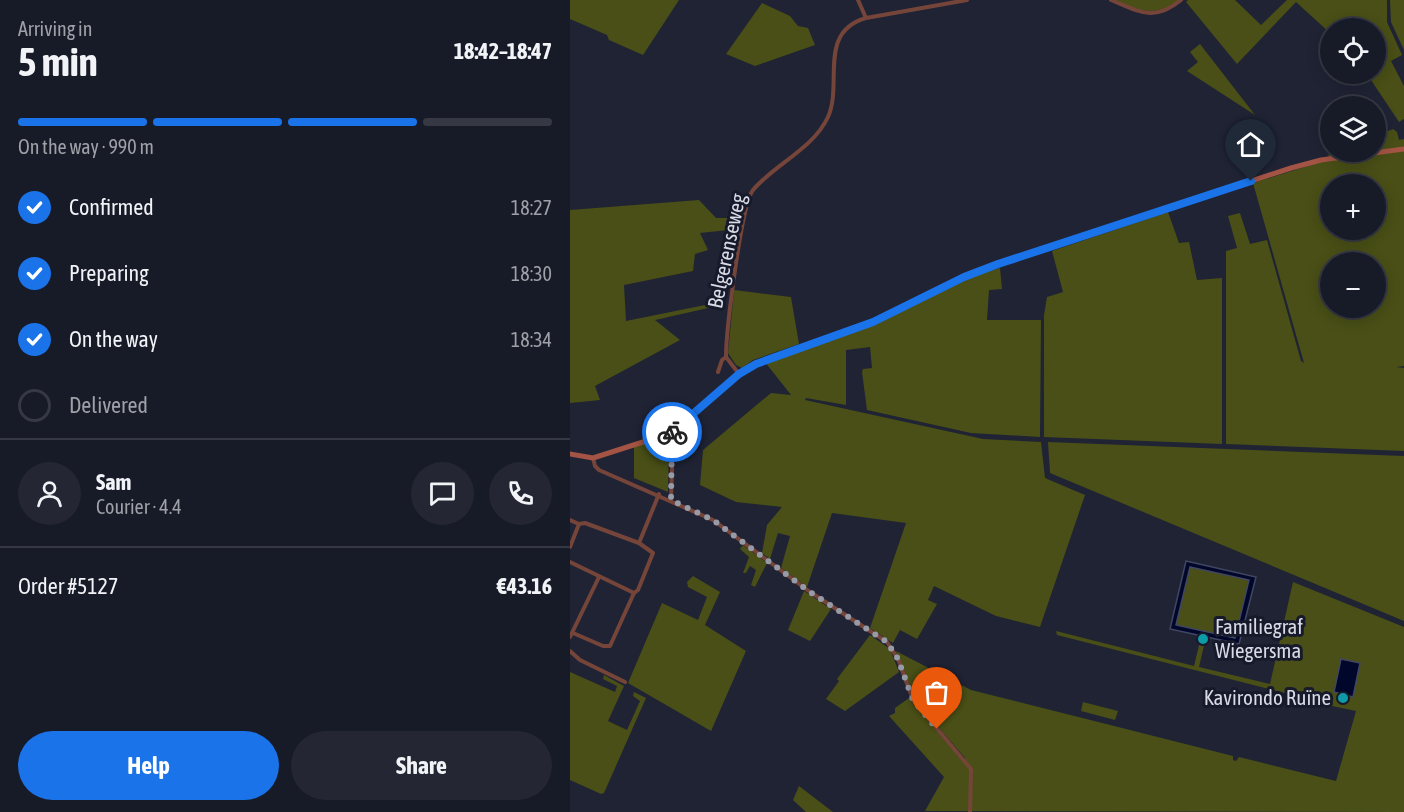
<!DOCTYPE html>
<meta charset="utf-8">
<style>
body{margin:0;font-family:"Asap Condensed",sans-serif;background:#242733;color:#f1f3f6;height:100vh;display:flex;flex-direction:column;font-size:22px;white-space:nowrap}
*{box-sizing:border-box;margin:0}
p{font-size:20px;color:#9ea1a7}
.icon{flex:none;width:33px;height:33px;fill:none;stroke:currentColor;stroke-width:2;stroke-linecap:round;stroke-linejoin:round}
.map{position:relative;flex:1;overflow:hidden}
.panel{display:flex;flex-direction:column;background:#171a27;width:570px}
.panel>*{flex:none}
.controls{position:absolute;left:750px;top:18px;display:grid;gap:12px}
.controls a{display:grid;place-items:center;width:66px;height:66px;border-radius:50%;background:#171a27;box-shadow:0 3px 15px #0003,0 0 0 2px #363844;font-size:30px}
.pin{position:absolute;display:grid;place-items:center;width:51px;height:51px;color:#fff;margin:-62px -26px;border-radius:50% 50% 50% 0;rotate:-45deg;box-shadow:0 0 6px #0007}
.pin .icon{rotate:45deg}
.courier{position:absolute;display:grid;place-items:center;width:60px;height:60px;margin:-30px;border:4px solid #1a73e8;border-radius:50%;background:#fff;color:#222;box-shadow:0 2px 8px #0007}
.overview em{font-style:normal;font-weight:700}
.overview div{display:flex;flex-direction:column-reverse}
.overview{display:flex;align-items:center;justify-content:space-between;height:102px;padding:0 18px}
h1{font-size:39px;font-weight:700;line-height:45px}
.bar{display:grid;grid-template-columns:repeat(4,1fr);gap:9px 6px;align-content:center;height:72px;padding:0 18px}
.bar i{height:8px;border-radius:4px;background:#363844}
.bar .current{background:#1a73e8}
.bar p{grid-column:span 4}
.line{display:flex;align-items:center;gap:15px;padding:0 18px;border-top:2px solid #363844}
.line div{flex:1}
.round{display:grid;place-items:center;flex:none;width:63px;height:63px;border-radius:32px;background:#242733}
ol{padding:0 18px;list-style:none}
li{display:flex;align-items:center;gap:18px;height:66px}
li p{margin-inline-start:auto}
li .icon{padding:6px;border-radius:50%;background:#1a73e8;color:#fff;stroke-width:4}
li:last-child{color:#9ea1a7}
li i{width:33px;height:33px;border:3px solid #363844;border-radius:50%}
.action{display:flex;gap:12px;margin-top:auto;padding:12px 18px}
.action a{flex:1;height:69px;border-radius:36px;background:#1a73e8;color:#fff;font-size:24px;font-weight:700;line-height:69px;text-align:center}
.action a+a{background:#242733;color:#f1f3f6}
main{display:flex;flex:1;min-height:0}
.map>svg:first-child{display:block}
</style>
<main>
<section class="panel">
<div class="overview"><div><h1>5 min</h1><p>Arriving in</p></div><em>18:42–18:47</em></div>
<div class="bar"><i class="current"></i><i class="current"></i><i class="current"></i><i></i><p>On the way · 990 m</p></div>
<ol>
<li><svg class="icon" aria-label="check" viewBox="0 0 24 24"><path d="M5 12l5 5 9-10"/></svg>Confirmed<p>18:27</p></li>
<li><svg class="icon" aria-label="check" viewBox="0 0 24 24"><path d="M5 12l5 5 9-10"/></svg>Preparing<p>18:30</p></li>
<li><svg class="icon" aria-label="check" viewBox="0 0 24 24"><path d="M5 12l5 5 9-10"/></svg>On the way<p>18:34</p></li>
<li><i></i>Delivered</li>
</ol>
<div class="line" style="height:108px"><a class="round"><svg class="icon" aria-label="person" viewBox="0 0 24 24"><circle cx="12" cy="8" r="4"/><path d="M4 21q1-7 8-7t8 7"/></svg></a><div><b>Sam</b><p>Courier · 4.4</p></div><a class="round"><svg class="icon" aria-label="chat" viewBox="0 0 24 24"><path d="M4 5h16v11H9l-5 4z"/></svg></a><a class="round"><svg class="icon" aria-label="phone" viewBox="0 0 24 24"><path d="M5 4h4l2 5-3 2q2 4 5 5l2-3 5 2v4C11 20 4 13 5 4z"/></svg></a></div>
<div class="line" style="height:78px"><div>Order #5127</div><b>€43.16</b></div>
<div class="action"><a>Help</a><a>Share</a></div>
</section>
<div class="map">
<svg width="834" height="812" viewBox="0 0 834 812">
<rect width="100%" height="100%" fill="#1f2334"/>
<g fill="#494f16" fill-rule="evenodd">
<path d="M0,0H109L73,55L39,40L37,35L0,19Z"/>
<path d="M545,0H610C583,17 573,12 545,0Z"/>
<path d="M618,0H665L691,25L717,0H817V22L832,55L821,61L834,86V119L829,122L797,74H806V28H760V33L726,2L667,64L616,2Z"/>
<path d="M820,0H834V50L821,22Z"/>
<path d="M192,3L220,16L228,26L238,28L245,45L185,66L156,54Z"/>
<path d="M630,44L685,115L617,71L628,62L620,52Z"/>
<path d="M823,129L827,132L829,140L834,139V366L826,367L834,368V451L656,444V251L667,248L658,216L670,213L680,244L697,240L731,361L734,363L683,183L763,158L757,156L765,152H806V136ZM760,184H806V230H760ZM760,262H806V308H760Z"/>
<path d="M129,200L146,218H169L168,229L130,233L138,250L125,254L123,271L54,285L56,321L155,301L156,304L85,320L110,340L25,386L30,400L0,403V210Z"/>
<path d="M598,212L609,243L619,242L627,280L652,278V444L474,437V315L477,297L493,292L482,251Z"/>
<path d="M430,268L432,289L419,290L417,320H471L470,437L401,433L297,410L292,372L293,369L302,368L300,347L276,350V405L236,398L235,400L413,439L471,442L475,478L515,495L470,627L426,616L364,586L358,600L367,604L347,639L330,630L323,643L300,628L336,523L262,513L237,587L211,568L220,536L208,533L200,559L192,553L197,525L212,507L166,502L130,485L133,450L201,393L221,395L195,362L301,326L406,275Z"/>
<path d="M164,290L221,297L229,344L183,360L172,368L166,365L158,353Z"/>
<path d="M98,437L99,441L98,492L64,478V446Z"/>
<path d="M478,442L834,456V621L480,473Z"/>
<path d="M173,545L197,563L185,587L181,585L186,570L180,566L176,573H173L179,557L170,549Z"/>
<path d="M620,567L679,580L665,638L606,625Z"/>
<path d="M123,576L150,592L135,625L176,651L141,731L58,683L92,603L128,620L137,597L118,587L117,582Z"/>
<path d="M723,582L834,627V812L355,811L374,777L319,716L325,713V708L339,698L394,763L395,758L346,701L326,651L401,690L663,756V760L666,761L669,757L766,781L786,711L719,697V694L487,635L486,631L624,666L631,637H636L629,667L700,684Z"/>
<path d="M234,591L261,609L240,641L218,630Z"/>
<path d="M300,635L320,649L329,672L275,711L256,699L269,681L267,679Z"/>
<path d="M0,672L45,692L47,686L33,679L34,675L54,686L38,721L57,730L70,701L63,696L64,692L76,698L34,793L31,794L0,780Z"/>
<path d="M513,702L548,711L545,720L511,711Z"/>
<path d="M229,786L263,812H236L223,800Z"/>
</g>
<g fill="#00072a" stroke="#414762" stroke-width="1.5" fill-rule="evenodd">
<path d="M616,561L686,577L669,644L600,629ZM620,567L679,580L665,638L606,625Z"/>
<path d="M771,659L790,663L783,697L764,692Z"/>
</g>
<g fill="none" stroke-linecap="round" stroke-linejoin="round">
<g stroke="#76453a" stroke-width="4">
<path d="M288,0L296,18"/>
<path d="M541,0C570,12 584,22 611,0"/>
<path d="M156,357L169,374"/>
<path d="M148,372L152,360L156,357C156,333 171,205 183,190C205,164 243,149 258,117C273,84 247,32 296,18L397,0"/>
<path d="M23,458L25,466L29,470L143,520L240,592L317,642L328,659L343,700L401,769L400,812"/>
<path d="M101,499L103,442L101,433"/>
<path d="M0,520L9,524L15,523L69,543L83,553L68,590L64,593L40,646H33L3,633"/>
<path d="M69,543L89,494"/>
<path d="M0,547L9,524"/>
<path d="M0,562L64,593"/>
<path d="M0,637L29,577"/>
<path d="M0,651L10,660L55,682"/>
</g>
<path stroke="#a35444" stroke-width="5" d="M0,454L23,458L101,433L169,374L186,364L303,322L394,277L428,264L721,168L751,160L834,149"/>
</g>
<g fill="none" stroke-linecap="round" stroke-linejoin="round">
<path stroke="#979ba8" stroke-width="6" stroke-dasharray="0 10.8" d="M102,432L101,500L143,520L240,592L317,642L328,659L343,700L367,729"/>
<path stroke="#1a73e8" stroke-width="8" d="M102,432L169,374L186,364L303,322L394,277L428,264L681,181"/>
</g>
<g fill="#0f9aa8" stroke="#161a2a" stroke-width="2">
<circle cx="633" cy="639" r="6"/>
<circle cx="773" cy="698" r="6"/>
</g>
<g text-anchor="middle" stroke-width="6" stroke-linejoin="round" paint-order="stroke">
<g font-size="21" fill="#d8dbe6" stroke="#161a2a">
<text transform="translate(157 251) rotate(-78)" y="7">Belgerenseweg</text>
</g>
<g font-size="21" fill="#d8dbe6" stroke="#161a2a" text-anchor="start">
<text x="645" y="634">Familiegraf<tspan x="645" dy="24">Wiegersma</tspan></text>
<text x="761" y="705" text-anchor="end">Kavirondo Ruïne</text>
</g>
</g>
</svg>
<div class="controls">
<a><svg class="icon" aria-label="locate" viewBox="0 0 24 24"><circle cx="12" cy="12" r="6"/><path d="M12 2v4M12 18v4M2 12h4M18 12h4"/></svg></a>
<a><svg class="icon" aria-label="layers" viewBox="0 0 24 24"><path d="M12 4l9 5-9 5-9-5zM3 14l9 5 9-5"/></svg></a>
<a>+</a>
<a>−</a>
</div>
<div class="pin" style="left:367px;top:729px;background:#ea580c"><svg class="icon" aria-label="bag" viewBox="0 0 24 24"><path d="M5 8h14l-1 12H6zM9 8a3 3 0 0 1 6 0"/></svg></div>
<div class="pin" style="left:681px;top:181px;background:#1f2937"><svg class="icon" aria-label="home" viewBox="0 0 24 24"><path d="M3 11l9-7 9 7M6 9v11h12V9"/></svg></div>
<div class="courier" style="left:102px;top:432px"><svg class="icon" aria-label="bike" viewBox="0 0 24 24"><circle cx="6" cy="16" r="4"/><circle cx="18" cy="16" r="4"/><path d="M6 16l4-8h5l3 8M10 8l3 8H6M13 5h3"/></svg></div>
</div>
</main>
